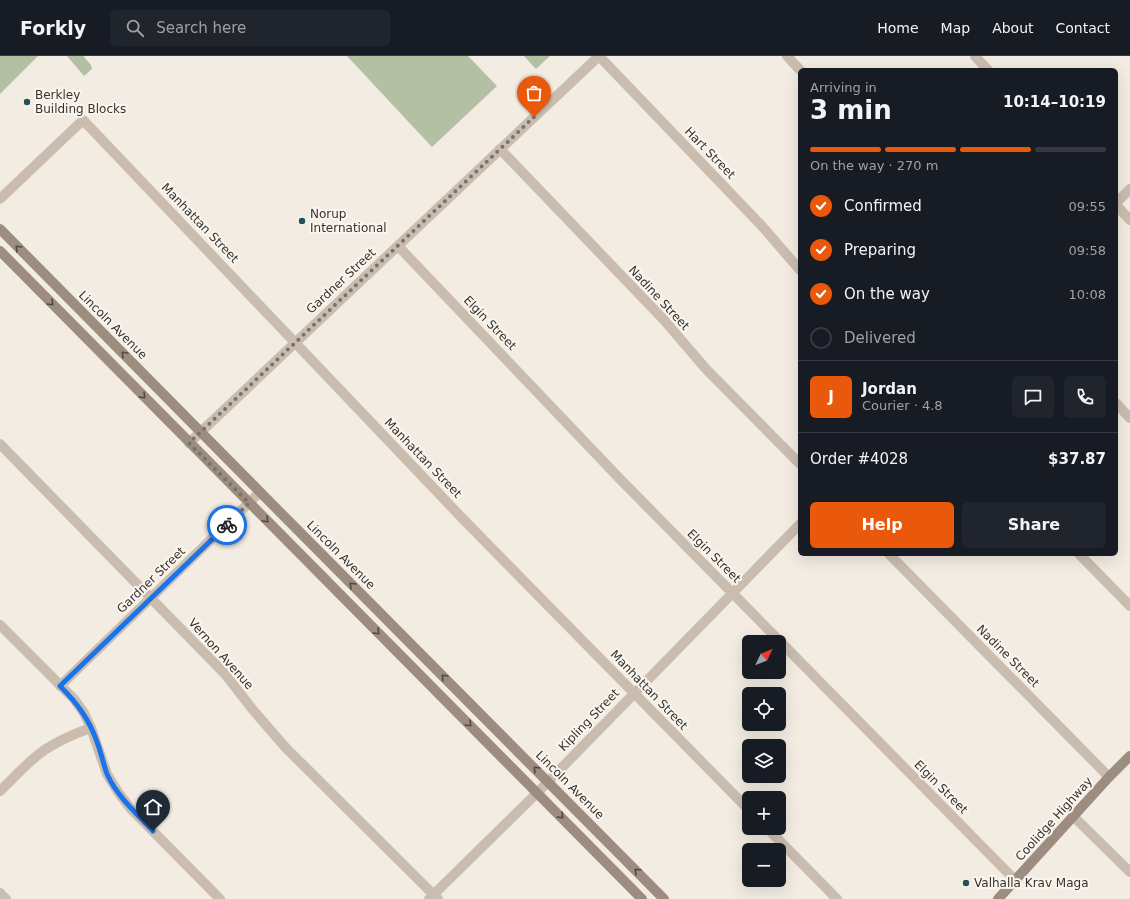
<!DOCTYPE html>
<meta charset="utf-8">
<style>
body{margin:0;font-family:"DejaVu Sans",sans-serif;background:#20242c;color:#f1f3f6;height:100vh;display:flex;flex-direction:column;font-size:15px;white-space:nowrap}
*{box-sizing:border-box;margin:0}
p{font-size:13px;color:#9ea1a6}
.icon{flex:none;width:22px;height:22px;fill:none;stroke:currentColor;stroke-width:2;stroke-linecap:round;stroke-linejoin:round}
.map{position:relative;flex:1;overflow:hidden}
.side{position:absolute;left:798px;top:12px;width:320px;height:488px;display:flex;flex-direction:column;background:#171b24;border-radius:6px;box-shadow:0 4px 16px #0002}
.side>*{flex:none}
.needle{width:26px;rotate:47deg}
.fabs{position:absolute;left:742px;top:579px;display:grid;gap:8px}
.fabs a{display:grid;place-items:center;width:44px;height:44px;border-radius:6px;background:#171b24;box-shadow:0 4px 16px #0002;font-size:20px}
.pin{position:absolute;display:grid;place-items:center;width:34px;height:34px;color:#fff;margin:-41px -17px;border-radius:50% 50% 50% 0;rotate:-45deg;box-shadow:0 0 4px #0007}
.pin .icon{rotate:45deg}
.courier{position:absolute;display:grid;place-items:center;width:40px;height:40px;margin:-20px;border:3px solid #1a73e8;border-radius:50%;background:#fff;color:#222;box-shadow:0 1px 5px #0007}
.head em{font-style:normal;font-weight:800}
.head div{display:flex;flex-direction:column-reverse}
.head{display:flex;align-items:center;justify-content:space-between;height:68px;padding:0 12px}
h1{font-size:26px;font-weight:800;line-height:30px}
.bar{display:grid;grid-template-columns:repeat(4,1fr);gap:6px 4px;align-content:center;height:48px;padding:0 12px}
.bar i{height:5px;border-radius:3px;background:#363941}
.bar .on{background:#ea580c}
.bar p{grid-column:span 4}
.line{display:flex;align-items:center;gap:10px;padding:0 12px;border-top:1px solid #363941}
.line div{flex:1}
.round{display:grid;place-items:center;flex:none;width:42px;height:42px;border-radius:6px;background:#20242c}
ol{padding:0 12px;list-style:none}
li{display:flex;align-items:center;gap:12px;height:44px}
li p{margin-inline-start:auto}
li .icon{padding:4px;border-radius:50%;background:#ea580c;color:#fff;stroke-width:4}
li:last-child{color:#9ea1a6}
li i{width:22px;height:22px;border:2px solid #363941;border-radius:50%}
.primary-button{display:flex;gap:8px;margin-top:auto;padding:8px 12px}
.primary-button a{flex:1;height:46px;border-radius:6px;background:#ea580c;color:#fff;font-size:16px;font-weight:800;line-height:46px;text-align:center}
.primary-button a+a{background:#20242c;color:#f1f3f6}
header{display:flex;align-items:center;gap:24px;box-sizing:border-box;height:56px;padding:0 20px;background:#171b24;border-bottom:1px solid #363941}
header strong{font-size:19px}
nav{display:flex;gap:22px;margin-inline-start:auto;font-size:14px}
.search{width:280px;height:36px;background:#20242c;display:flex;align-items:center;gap:10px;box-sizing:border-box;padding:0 14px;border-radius:6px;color:#9ea1a6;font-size:15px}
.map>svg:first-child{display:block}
</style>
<header>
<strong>Forkly</strong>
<div class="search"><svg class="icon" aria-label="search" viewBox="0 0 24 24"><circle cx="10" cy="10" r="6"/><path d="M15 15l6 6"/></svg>Search here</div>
<nav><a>Home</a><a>Map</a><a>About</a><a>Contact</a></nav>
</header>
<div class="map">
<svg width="1130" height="843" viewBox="0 0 1130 843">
<rect width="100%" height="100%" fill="#f2ece2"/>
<g fill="#b4c0a3">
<path d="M0,0H38L0,38Z"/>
<path d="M67,0H84V1L91,9L92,13L84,20Z"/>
<path d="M347,0H468L497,30L432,91Z"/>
<path d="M524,0H550L536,13Z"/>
</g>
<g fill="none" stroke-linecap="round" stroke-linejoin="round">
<g stroke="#cabdaf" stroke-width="10">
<path d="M599,0L761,169L800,214"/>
<path d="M787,0L800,14"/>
<path d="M975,0L988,14"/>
<path d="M500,93L664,264L706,313L800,408"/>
<path d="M0,143L83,64L463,463L749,754"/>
<path d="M1116,147L1130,133"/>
<path d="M1116,149L1130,164"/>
<path d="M398,190L619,422L1016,825"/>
<path d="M1116,347L1130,362"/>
<path d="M189,387L599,0"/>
<path d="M0,388L225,618L253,654L286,692L438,843"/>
<path d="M889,498L1109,721"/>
<path d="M1079,498L1130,550"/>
<path d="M0,569L74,643L84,657L91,672L107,718L118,736L131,753L220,843"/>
<path d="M60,630L260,436"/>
<path d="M0,735C15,721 29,704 46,693C60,684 76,677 91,672"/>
<path d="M1073,760L1130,816"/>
<path d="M767,772L837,843"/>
<path d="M0,837L6,843"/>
<path d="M429,843L537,737L800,468"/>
</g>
<g stroke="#9d8d80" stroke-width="10">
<path d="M0,173L260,436L664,843"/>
<path d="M0,195L642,843"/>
<path d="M998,843L1109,721L1130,700"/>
</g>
</g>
<defs><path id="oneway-chevron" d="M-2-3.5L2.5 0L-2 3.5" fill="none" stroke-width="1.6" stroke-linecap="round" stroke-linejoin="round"/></defs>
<g stroke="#524841">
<use href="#oneway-chevron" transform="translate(18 192) rotate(-135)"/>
<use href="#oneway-chevron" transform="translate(51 247) rotate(45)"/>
<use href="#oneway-chevron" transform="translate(124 298) rotate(-135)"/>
<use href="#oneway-chevron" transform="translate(143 340) rotate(45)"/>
<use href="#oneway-chevron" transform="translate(266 464) rotate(45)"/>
<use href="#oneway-chevron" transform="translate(352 529) rotate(-135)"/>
<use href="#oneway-chevron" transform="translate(377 576) rotate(45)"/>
<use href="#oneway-chevron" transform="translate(444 621) rotate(-135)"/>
<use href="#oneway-chevron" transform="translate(469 668) rotate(45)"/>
<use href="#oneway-chevron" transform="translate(536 713) rotate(-135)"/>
<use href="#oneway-chevron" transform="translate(561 760) rotate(45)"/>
<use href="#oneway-chevron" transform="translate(637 815) rotate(-135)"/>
</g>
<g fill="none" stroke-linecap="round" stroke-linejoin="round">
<path stroke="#7a726c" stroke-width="4" stroke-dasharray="0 7.2" d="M227,469L249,447L189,387L534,61"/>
<path stroke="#1a73e8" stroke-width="5" d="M153,775C136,757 117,740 107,718C103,707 101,696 97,686C89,663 77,647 60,630L227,469"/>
</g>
<g fill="#245058" stroke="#faf6ef" stroke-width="1.5">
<circle cx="27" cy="46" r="4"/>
<circle cx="302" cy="165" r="4"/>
<circle cx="966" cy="827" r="4"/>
</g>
<g text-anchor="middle" stroke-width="4" stroke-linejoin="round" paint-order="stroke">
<g font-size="12" fill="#39312c" stroke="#faf6ef" text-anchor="start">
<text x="35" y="43">Berkley<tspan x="35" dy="14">Building Blocks</tspan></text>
<text x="310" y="162">Norup<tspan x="310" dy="14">International</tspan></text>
<text x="974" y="831">Valhalla Krav Maga</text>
</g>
<g font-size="12" fill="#39312c" stroke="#faf6ef">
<text transform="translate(710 97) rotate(46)" y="4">Hart Street</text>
<text transform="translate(200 167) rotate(46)" y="4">Manhattan Street</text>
<text transform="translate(341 225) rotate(-43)" y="4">Gardner Street</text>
<text transform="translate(659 242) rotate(47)" y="4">Nadine Street</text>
<text transform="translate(490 267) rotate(46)" y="4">Elgin Street</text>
<text transform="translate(113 269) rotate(45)" y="4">Lincoln Avenue</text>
<text transform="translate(423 402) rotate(46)" y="4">Manhattan Street</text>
<text transform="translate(341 499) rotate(45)" y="4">Lincoln Avenue</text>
<text transform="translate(714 500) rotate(45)" y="4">Elgin Street</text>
<text transform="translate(151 524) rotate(-44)" y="4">Gardner Street</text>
<text transform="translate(221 598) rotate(48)" y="4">Vernon Avenue</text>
<text transform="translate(1008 600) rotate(45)" y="4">Nadine Street</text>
<text transform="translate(649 634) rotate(46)" y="4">Manhattan Street</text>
<text transform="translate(589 664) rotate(-46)" y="4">Kipling Street</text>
<text transform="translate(570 729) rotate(45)" y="4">Lincoln Avenue</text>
<text transform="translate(941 731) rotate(45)" y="4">Elgin Street</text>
<text transform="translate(1054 763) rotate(-48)" y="4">Coolidge Highway</text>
</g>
</g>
</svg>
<div class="fabs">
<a><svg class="needle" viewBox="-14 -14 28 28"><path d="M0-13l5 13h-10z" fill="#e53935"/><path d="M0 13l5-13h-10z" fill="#9ea1a6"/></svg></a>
<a><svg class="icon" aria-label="locate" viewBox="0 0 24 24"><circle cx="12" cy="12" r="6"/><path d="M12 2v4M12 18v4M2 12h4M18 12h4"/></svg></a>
<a><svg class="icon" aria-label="layers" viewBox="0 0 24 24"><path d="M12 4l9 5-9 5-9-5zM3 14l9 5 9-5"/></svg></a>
<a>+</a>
<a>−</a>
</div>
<div class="pin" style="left:534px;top:61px;background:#ea580c"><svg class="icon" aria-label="bag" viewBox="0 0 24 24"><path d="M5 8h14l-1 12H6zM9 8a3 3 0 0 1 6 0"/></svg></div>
<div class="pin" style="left:153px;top:775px;background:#1f2937"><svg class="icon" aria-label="home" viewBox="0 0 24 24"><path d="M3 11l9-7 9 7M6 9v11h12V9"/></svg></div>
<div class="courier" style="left:227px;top:469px"><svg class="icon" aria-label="bike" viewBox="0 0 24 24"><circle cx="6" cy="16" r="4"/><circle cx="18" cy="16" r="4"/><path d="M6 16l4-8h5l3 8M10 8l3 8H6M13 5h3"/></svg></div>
<section class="side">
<div class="head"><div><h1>3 min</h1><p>Arriving in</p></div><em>10:14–10:19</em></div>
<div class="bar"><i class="on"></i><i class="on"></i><i class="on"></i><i></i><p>On the way · 270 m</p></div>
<ol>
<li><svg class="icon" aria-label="check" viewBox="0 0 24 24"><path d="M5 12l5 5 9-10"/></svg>Confirmed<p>09:55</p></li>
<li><svg class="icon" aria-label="check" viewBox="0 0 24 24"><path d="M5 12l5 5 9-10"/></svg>Preparing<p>09:58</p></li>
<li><svg class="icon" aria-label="check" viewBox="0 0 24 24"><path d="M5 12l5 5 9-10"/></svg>On the way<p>10:08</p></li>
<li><i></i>Delivered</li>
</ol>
<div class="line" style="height:72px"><b class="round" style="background:#ea580c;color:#fff">J</b><div><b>Jordan</b><p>Courier · 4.8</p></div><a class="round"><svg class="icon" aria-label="chat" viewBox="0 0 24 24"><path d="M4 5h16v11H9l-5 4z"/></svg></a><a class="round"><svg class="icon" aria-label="phone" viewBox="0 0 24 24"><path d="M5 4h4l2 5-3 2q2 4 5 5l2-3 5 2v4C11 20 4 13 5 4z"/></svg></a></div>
<div class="line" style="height:52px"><div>Order #4028</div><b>$37.87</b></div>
<div class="primary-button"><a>Help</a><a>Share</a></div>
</section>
</div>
